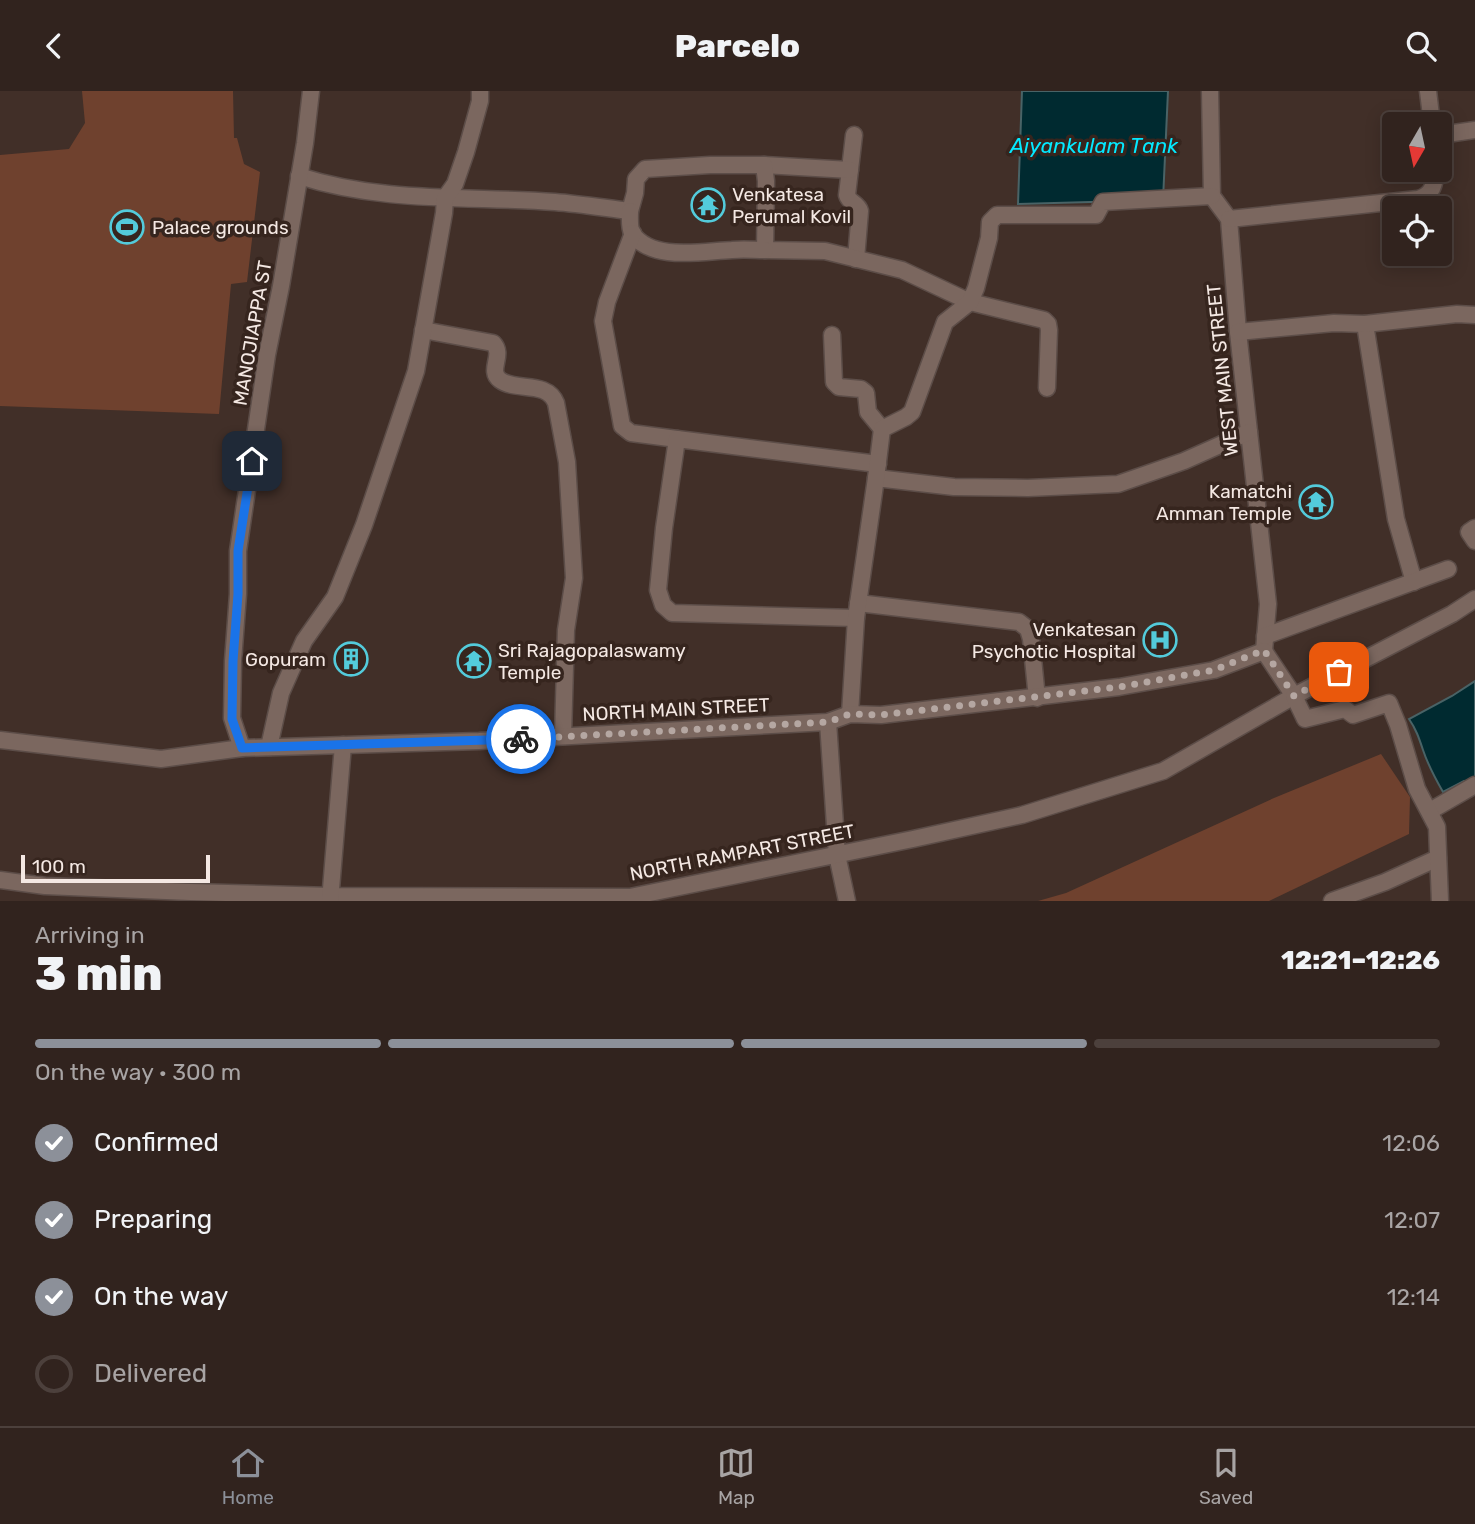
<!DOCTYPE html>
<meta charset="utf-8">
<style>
body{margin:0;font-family:Rubik,sans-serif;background:#3d2f2b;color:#f1f3f6;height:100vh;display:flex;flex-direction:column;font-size:26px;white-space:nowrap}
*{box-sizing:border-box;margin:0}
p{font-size:23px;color:#a8a4a4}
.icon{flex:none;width:38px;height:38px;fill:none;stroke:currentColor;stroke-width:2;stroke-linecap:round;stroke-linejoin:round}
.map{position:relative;height:810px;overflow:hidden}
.details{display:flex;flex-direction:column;background:#31231e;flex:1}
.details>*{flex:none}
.needle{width:46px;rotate:189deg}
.controls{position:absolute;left:1382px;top:21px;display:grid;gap:14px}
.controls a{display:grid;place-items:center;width:70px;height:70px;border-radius:7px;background:#31231e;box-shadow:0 4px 18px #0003,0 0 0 2px #4c403c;font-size:35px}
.scale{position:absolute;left:21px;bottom:18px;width:189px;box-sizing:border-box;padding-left:7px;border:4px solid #f4e8e3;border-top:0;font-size:19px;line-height:24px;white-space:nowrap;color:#f4e8e3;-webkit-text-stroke:5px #36251e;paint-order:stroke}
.pin{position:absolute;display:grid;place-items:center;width:60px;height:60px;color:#fff;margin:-30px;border-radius:14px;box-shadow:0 4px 10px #0006}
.courier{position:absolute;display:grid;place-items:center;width:70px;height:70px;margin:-35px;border:5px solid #1a73e8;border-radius:50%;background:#fff;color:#222;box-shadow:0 2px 9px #0007}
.overview em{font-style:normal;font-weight:800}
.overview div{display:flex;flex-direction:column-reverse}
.overview{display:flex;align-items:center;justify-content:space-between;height:119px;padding:0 35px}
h1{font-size:46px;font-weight:800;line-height:52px}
.bar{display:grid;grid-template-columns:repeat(4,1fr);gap:10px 7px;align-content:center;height:84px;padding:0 35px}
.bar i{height:9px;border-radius:5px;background:#4c403c}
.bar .on{background:#8c9099}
.bar p{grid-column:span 4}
ol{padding:0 35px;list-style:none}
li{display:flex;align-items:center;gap:21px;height:77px}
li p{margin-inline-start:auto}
li .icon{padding:7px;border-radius:50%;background:#8c9099;color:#fff;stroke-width:4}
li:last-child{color:#a8a4a4}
li i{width:38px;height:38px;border:4px solid #4c403c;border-radius:50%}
header{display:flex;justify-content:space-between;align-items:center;height:91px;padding:0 35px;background:#31231e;font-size:32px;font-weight:800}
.menu{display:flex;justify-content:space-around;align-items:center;height:98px;border-top:2px solid #4c403c;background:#31231e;font-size:19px;color:#a8a4a4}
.menu a{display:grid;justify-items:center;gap:4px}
.menu .on{color:#8c9099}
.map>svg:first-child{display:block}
</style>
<header><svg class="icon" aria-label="back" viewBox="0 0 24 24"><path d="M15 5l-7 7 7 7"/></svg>Parcelo<svg class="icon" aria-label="search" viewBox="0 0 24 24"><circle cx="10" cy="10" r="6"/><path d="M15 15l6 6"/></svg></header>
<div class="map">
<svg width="1475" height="810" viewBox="0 0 1475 810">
<rect width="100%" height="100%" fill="#412f28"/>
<g fill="#6f412e">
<path d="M82,0H233L234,47H237L244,73L260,81L247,191L231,193L219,323L0,315V64L69,58L85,32Z"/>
<path d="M1381,663L1410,706L1409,743L1269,810H1038L1066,802L1274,707Z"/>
</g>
<g fill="#002a30" stroke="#496366" stroke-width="2">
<path d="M1022,0H1168L1163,109L1018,113Z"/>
<path d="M1475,590V687L1467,693L1464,690L1443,701C1435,687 1428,674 1423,659C1419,647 1416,638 1409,628L1452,605Z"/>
</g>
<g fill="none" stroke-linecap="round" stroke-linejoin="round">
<defs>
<g id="minor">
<path d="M1210,0L1212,105L1229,128L1238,241L1268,513L1264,560"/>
<path d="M1428,0L1432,33"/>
<path d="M854,44L847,104C849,112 858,112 860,120L856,168"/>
<path d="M1440,44L1475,39"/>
<path d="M764,74L850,79"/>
<path d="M299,85C382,112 470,105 555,111C580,113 605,117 630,120L635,102L636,88L645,78L710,74H764L766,90L765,159L825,160L902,179L970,211L1044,229L1048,233L1049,239L1047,297"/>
<path d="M630,120C630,126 629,136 632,142C651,171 703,160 732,159C743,158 754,159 765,159"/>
<path d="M1229,128L1418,108C1433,104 1435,92 1436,79"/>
<path d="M633,142L607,211L603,230L622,335L631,342L677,348"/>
<path d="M1365,233L1396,428L1414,491"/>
<path d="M423,239L493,252C505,264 487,279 500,289C516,301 547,289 556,312L567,371L574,487L566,539L563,645"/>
<path d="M1238,241L1334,232L1365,233L1457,223L1475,224"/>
<path d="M832,244L834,291L839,296L861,298L866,302L868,321L882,338"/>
<path d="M876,387L954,396L1028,397L1118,393L1184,370L1249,341"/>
<path d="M1475,437L1469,441L1475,450"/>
<path d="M858,512L1019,531L1028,538L1031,548L1037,607"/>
<path d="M856,527L672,522L663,514L658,499L664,437L677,348L878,373"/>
<path d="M1265,545L1448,478"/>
<path d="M850,623L856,527L876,387L882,338L906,326L912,321L945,231L970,211L976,197L989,147L990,131L997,124H1096L1103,111L1212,105"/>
<path d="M828,631L837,764L847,810"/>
<path d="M0,649L161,668L242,657L479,650L828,631L850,623L881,624L1119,596L1214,579L1264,560"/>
<path d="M269,656L281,602L304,550L335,506L364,434L416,280L444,122L445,107L455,93L466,61L480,10V0"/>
<path d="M242,657L232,627L233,570L238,503V460L267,264L281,195L305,52L311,0"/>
<path d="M1430,720L1475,694"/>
<path d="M0,789L45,795L190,801L331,805L630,806L913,748L1022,724L1163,680L1294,605L1264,560"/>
<path d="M330,810L343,654"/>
<path d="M1332,810L1385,791L1438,767"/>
<path d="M1440,810L1437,736L1417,698L1398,634L1389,612L1353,624L1345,618L1305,628L1294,605L1452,523L1475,508"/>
</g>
</defs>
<use href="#minor" stroke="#5c4d48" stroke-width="19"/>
<use href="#minor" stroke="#7b675f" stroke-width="16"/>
</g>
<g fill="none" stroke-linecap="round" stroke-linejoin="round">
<path stroke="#b5a7a2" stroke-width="7" stroke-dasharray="0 12.6" d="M521,648L828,631L850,623L881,624L1119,596L1214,579L1264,559L1294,605L1339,581"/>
<path stroke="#1a73e8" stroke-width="9" d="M252,370L238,460V503L233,570L232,628L242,657L521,648"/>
</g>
<defs>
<symbol id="temple-ring" viewBox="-11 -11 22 22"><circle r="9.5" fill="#36251e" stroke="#53cbdb" stroke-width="1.5"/><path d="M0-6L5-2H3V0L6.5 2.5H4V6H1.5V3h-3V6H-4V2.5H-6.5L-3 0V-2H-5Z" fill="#53cbdb"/></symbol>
<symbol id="stadium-ring" viewBox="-11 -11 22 22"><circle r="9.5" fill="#36251e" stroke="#53cbdb" stroke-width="1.5"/><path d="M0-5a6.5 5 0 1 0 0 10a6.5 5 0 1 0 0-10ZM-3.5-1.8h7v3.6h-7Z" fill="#53cbdb"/></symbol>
<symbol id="hospital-ring" viewBox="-11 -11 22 22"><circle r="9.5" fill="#36251e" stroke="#53cbdb" stroke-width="1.5"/><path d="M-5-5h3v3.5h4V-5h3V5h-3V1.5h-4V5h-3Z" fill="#53cbdb"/></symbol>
<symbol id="building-ring" viewBox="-11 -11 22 22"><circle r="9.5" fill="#36251e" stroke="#53cbdb" stroke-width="1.5"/><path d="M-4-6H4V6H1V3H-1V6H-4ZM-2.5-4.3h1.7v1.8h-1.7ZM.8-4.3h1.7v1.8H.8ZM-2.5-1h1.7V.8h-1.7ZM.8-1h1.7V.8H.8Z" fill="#53cbdb"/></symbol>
</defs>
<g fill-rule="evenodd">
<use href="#temple-ring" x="689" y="95" width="38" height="38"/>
<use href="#stadium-ring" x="108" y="117" width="38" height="38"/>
<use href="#temple-ring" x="1297" y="392" width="38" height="38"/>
<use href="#hospital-ring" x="1141" y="530" width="38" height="38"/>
<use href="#building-ring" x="332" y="549" width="38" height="38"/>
<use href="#temple-ring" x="455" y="551" width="38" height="38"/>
</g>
<g text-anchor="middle" stroke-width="7" stroke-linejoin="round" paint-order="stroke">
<g font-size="19" fill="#f4e8e3" stroke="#36251e" text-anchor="start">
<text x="732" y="110">Venkatesa<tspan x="732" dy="22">Perumal Kovil</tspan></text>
<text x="152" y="143">Palace grounds</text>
<text x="1292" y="407" text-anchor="end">Kamatchi<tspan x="1292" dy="22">Amman Temple</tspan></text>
<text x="1136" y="545" text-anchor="end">Venkatesan<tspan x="1136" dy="22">Psychotic Hospital</tspan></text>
<text x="498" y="566">Sri Rajagopalaswamy<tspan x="498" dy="22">Temple</tspan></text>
<text x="326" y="575" text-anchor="end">Gopuram</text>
</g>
<g font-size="19" fill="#f4e8e3" stroke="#36251e">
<text transform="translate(252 242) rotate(-80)" y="7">MANOJIAPPA ST</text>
<text transform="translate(1222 279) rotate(-96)" y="7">WEST MAIN STREET</text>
<text transform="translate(676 618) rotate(-3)" y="7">NORTH MAIN STREET</text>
<text transform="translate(742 761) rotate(-11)" y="7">NORTH RAMPART STREET</text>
</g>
<g font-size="21" font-style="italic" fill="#04e9ff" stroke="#36251e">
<text x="1094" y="62">Aiyankulam Tank</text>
</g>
</g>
</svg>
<div class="controls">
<a><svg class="needle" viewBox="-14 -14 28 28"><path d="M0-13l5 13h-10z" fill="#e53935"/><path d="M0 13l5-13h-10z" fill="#a8a4a4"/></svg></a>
<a><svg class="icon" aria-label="locate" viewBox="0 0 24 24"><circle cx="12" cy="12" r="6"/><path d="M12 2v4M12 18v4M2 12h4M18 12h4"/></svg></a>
</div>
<div class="scale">100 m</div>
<div class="pin" style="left:1339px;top:581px;background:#ea580c"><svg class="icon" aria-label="bag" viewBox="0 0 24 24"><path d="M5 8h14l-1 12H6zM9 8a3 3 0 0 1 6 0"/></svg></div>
<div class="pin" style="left:252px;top:370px;background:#1f2937"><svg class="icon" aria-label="home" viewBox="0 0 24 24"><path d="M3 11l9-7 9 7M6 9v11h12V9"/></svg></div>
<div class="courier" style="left:521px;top:648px"><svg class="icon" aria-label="bike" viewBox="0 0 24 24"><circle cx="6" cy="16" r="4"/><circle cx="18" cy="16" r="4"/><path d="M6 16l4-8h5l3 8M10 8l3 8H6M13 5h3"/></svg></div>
</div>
<section class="details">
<div class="overview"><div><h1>3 min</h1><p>Arriving in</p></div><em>12:21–12:26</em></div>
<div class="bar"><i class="on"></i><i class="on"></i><i class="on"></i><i></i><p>On the way · 300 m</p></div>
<ol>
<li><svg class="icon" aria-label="check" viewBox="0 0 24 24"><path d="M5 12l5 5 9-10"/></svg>Confirmed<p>12:06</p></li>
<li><svg class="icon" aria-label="check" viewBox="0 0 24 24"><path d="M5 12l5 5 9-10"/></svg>Preparing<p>12:07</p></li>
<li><svg class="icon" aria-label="check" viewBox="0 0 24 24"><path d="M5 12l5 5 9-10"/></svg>On the way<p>12:14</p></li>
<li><i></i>Delivered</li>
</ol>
</section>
<nav class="menu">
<a class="on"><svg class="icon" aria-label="home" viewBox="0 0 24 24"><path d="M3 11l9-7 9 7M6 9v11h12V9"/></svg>Home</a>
<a><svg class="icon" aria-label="map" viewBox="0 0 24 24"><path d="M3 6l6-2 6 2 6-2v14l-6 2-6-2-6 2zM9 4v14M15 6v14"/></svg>Map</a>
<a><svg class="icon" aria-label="saved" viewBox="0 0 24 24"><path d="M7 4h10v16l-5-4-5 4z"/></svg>Saved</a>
</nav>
